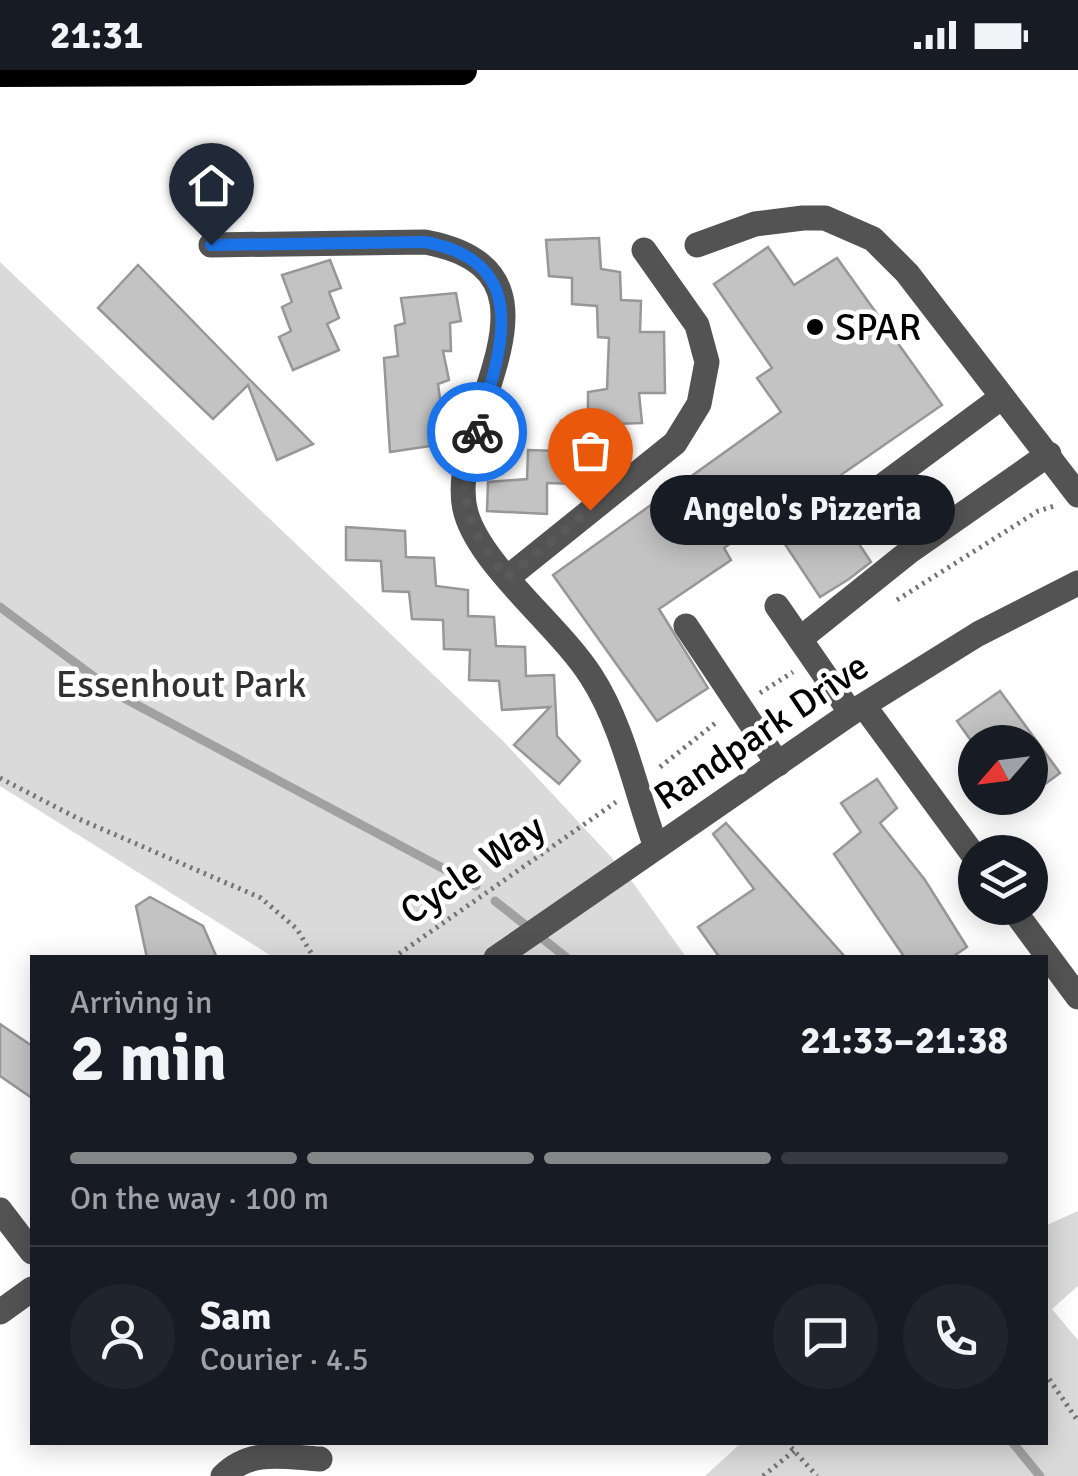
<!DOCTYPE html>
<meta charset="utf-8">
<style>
body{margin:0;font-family:Signika,sans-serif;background:#20242c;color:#f1f3f6;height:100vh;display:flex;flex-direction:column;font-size:38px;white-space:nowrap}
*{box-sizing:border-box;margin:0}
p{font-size:32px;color:#9ea1a6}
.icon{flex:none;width:55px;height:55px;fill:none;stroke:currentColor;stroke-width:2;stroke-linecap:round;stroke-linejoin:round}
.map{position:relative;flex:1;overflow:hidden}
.side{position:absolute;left:30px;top:885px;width:1018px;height:490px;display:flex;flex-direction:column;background:#171b24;border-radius:0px;box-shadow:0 5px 25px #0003}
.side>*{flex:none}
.needle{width:65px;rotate:242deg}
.controls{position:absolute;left:958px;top:655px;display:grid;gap:20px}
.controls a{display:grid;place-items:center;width:90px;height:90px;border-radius:50%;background:#171b24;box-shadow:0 5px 25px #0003;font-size:50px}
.pin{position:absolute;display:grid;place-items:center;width:85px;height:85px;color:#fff;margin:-102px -42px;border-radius:50% 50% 50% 0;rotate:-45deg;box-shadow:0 0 10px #0007}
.pin .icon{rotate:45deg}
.courier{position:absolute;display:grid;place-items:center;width:100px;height:100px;margin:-50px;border:8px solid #1a73e8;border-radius:50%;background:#fff;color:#222;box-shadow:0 2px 12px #0007}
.bubble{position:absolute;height:70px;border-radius:35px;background:#171b24;box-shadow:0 5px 25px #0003;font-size:32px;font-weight:800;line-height:70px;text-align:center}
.overview em{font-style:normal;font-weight:800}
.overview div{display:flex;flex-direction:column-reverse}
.overview{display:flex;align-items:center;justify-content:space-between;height:170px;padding:0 40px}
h1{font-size:65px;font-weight:800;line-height:75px}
.bar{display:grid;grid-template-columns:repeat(4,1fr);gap:15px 10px;align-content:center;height:120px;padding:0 40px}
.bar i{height:12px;border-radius:8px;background:#363941}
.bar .selected{background:#858687}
.bar p{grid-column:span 4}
.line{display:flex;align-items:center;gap:25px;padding:0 40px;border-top:2px solid #363941}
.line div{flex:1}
.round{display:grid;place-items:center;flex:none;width:105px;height:105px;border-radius:52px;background:#20242c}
.status{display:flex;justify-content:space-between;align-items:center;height:70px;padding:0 50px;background:#171b24;direction:ltr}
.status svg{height:28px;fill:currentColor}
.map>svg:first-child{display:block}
</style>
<div class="status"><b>21:31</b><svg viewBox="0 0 49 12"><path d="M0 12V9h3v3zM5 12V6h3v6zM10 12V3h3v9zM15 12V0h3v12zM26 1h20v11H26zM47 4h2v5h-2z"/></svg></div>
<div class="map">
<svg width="1078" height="1406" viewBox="0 0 1078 1406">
<rect width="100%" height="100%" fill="#fff"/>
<g fill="#dadada">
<path d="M0,192L504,672L626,803L686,887H273L0,716Z"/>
<path d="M1078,1141V1216L1052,1239L1078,1270V1406H705L741,1373L1045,1372V1156Z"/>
</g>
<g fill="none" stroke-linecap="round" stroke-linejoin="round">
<g stroke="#a1a1a1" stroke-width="9">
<path d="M0,537L120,626L476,816"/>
<path d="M495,831L567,888"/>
<path d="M1012,1372L1040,1406"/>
</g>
</g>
<g fill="#c3c3c3" stroke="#979797" stroke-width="2.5">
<path d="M599,168L601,199L620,202L621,230L641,231L640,262H664L665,323H639L642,353L612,354L611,382L582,384L580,414L547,413V444L487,441L488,412L527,409L528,380L558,381L561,351L588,348V322L607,319L609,268L598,267L597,236L572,234V208L549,206L546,170Z"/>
<path d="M768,177L794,215L837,188L942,335L822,418L871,492L849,509L820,527L767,447L724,478L731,490L659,539L708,618L657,651L553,505L781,342L757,308L772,298L714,214Z"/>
<path d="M330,190L341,218L329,222L339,248L327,254L339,280L293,300L279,267L291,261L282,237L292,232L282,205Z"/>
<path d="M138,195L251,311L313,374L277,390L248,315L213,349L98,238Z"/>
<path d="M456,223L461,251L450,253L451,281H443L449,310L438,314L442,343L432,345L437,375L390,382L384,288L398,286L395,256L405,253L401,228Z"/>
<path d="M346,457L405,461L406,487L434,488L436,516L468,520V546L494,547L496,576L525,577L526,606L554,605L557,666L580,691L559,714L514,675L550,637L502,640L499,611L469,610L470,580L444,579L443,550L412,549L409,522L383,521L381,491L346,490Z"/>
<path d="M1000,621L1060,703L1030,725V672H972L957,651Z"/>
<path d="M877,709L897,738L880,753L925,810L967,877L951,888H905L834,784L861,762L841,733Z"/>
<path d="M726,753L846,888H720L698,857L754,819L713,764Z"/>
<path d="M150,827L203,856L217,888H147L136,836Z"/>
<path d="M0,954L32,976V1028L0,1006Z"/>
</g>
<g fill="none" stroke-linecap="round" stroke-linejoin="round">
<g stroke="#757575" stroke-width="5" stroke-dasharray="2.5 5" stroke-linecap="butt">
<path d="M897,530L1038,441L1054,436"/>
<path d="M760,623L793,602"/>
<path d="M660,697L718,651"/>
<path d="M0,708L79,749L261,828L297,859L314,888"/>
<path d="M393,888L616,732"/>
<path d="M1045,1303L1078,1351"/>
<path d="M786,1372L817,1406"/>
<path d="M763,1406L794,1381"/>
</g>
<g stroke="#535353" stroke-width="25">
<path d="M211,175L425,172C588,202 441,357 466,443C481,496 559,556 591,606C623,655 636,722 656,777"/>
<path d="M697,175L755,154L803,148H825L873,169L907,203L1078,425"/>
<path d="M882,416L1002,327"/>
<path d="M507,508L675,373L699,334L707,292L697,255L644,180"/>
<path d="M777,536L851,643"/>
<path d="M686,556L778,694"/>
<path d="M800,569L910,481L1049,384"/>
<path d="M864,636L975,787"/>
<path d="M1012,838L1078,927"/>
<path d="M496,888L851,643L978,564L1078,513"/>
<path d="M0,1140L32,1182"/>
<path d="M0,1242L32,1219"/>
<path d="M223,1406C251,1378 284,1387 320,1389"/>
</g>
<path stroke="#000" stroke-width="30" d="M0,2L462,0"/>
</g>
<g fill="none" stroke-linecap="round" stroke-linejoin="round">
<path stroke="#595959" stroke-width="10" stroke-dasharray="0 18" d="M477,362C456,433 464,450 506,508L590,440"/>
<path stroke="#1a73e8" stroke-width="12" d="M211,175L425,172C537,193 499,284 477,362"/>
</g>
<circle fill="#000" stroke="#fff" stroke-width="4" cx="815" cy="257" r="10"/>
<g text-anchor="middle" stroke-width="9" stroke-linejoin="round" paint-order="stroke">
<g font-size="38" fill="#000" stroke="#fff" text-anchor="start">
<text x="835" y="270">SPAR</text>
</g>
<g font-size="38" fill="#313131" stroke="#fff">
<text x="181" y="627">Essenhout Park</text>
</g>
<g font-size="38" fill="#000" stroke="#fff">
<text transform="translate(761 661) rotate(-34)" y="13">Randpark Drive</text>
<text transform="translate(472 799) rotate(-34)" y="13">Cycle Way</text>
</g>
</g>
</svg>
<div class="controls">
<a><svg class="needle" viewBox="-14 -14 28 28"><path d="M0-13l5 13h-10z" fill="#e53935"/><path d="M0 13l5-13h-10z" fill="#9ea1a6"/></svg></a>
<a><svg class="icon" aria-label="layers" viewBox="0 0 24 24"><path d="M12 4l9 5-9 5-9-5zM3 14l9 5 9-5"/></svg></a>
</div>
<div class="pin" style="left:590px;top:440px;background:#ea580c"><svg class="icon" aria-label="bag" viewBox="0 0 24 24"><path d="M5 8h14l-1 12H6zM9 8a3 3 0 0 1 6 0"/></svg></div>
<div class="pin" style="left:211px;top:175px;background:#1f2937"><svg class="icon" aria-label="home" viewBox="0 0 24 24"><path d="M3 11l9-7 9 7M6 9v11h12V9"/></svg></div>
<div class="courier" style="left:477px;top:362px"><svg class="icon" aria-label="bike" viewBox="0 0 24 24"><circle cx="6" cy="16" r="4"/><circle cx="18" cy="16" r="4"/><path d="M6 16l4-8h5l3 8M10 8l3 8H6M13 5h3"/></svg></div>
<div class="bubble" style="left:650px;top:405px;width:305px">Angelo's Pizzeria</div>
<section class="side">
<div class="overview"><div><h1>2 min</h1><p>Arriving in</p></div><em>21:33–21:38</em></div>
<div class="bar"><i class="selected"></i><i class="selected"></i><i class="selected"></i><i></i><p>On the way · 100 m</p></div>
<div class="line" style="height:180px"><a class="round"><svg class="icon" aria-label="person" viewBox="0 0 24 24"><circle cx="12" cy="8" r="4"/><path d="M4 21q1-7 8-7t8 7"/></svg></a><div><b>Sam</b><p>Courier · 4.5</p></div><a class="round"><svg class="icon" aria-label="chat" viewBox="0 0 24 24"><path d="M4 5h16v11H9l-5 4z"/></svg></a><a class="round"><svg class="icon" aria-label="phone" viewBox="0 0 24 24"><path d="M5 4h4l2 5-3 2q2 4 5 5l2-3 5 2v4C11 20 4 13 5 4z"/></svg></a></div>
</section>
</div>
